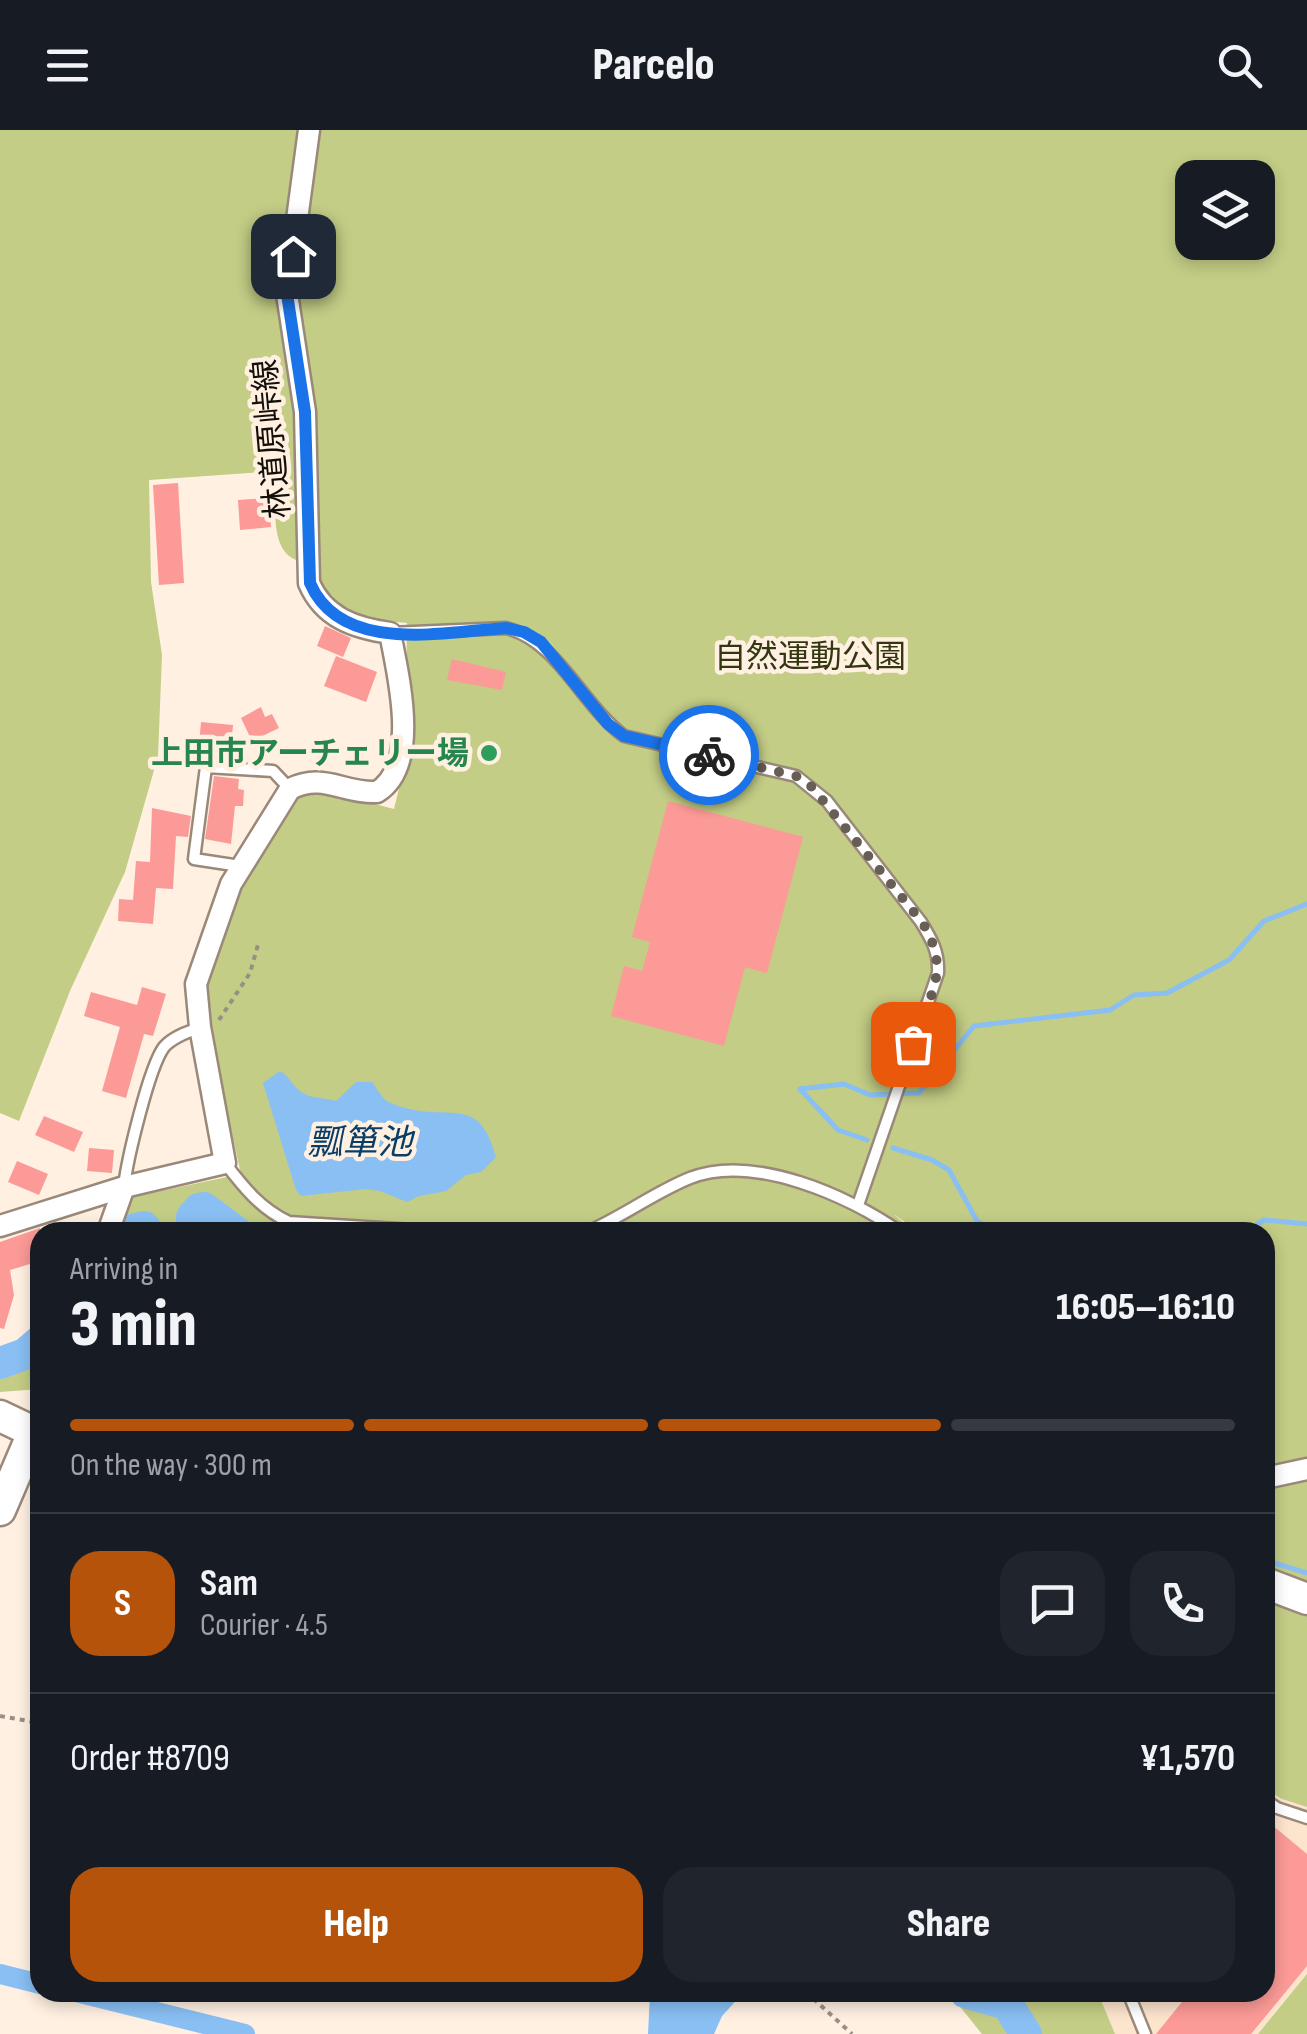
<!DOCTYPE html>
<meta charset="utf-8">
<style>
body{margin:0;font-family:"Sofia Sans Condensed","Noto Sans JP",sans-serif;background:#20242c;color:#f1f3f6;height:100vh;display:flex;flex-direction:column;font-size:38px;white-space:nowrap}
*{box-sizing:border-box;margin:0}
p{font-size:32px;color:#9ea1a6}
.icon{flex:none;width:55px;height:55px;fill:none;stroke:currentColor;stroke-width:2;stroke-linecap:round;stroke-linejoin:round}
.map{position:relative;flex:1;overflow:hidden}
.details{position:absolute;left:30px;top:1092px;width:1245px;height:780px;display:flex;flex-direction:column;background:#171b24;border-radius:30px;box-shadow:0 5px 15px #0003}
.details>*{flex:none}
.buttons{position:absolute;left:1175px;top:30px;display:grid;gap:20px}
.buttons a{display:grid;place-items:center;width:100px;height:100px;border-radius:20px;background:#171b24;box-shadow:0 5px 15px #0003;font-size:50px}
.pin{position:absolute;display:grid;place-items:center;width:85px;height:85px;color:#fff;margin:-42px;border-radius:20px;box-shadow:0 5px 15px #0006}
.courier{position:absolute;display:grid;place-items:center;width:100px;height:100px;margin:-50px;border:8px solid #1a73e8;border-radius:50%;background:#fff;color:#222;box-shadow:0 2px 12px #0007}
.headline em{font-style:normal;font-weight:800}
.headline div{display:flex;flex-direction:column-reverse}
.headline{display:flex;align-items:center;justify-content:space-between;height:170px;padding:0 40px}
h1{font-size:65px;font-weight:800;line-height:75px}
.bar{display:grid;grid-template-columns:repeat(4,1fr);gap:15px 10px;align-content:center;height:120px;padding:0 40px}
.bar i{height:12px;border-radius:8px;background:#363941}
.bar .selected{background:#b45309}
.bar p{grid-column:span 4}
.line{display:flex;align-items:center;gap:25px;padding:0 40px;border-top:2px solid #363941}
.line div{flex:1}
.round{display:grid;place-items:center;flex:none;width:105px;height:105px;border-radius:30px;background:#20242c}
.action{display:flex;gap:20px;margin-top:auto;padding:20px 40px}
.action a{flex:1;height:115px;border-radius:30px;background:#b45309;color:#fff;font-size:40px;font-weight:800;line-height:115px;text-align:center}
.action a+a{background:#20242c;color:#f1f3f6}
header{display:flex;justify-content:space-between;align-items:center;height:130px;padding:0 40px;background:#171b24;font-size:45px;font-weight:800}
.map>svg:first-child{display:block}
</style>
<header><svg class="icon" aria-label="menu" viewBox="0 0 24 24"><path d="M4 6h16M4 12h16M4 18h16"/></svg>Parcelo<svg class="icon" aria-label="search" viewBox="0 0 24 24"><circle cx="10" cy="10" r="6"/><path d="M15 15l6 6"/></svg></header>
<div class="map">
<svg width="1307" height="1904" viewBox="0 0 1307 1904">
<rect width="100%" height="100%" fill="#fff0e2"/>
<path fill="#fce4cd" d="M1265,1659L1282,1669L1307,1677V1904H1115L1098,1863L1265,1862Z"/>
<g fill="#c3cd85" fill-rule="evenodd">
<path d="M0,0H1307V1330L1265,1339V1102H920L893,1084L915,1102H113L128,1068L241,1044L205,883V856L239,758L294,666L321,660L394,679L405,634L407,493C370,489 350,494 326,460C320,452 316,448 316,438C308,435 299,432 292,428C268,413 277,366 276,341L149,350L151,452L162,525L158,626L125,742L70,861L19,991L0,983ZM1192,48H1258V112H1192Z"/>
<path d="M40,1197V1259L0,1262V1225L21,1219L39,1206Z"/>
<path d="M1307,1344V1452L1265,1436V1356Z"/>
<path d="M1265,1468L1307,1486V1677L1282,1669L1265,1659Z"/>
<path d="M1307,1844V1904H1258Z"/>
<path d="M949,1863H1098L1115,1904H982Z"/>
</g>
<g fill="#89bff3">
<path d="M280,941C290,947 291,954 300,961C309,969 324,967 336,971L356,952H372C376,957 381,967 387,971C387,972 401,977 402,977C449,992 479,963 496,1027L481,1042L466,1045L446,1061L419,1066L407,1072L380,1061L365,1059L301,1066L296,1060L263,953Z"/>
<path d="M650,1863V1862L743,1863L722,1886L714,1904H648Z"/>
</g>
<g fill="none" stroke-linecap="round" stroke-linejoin="round">
<g stroke="#89bff3" stroke-width="5">
<path d="M800,959L844,954L870,965L919,963L974,896L1110,880L1134,865L1167,863L1229,830L1264,791L1307,774"/>
<path d="M800,959L838,1000L867,1010"/>
<path d="M893,1018L932,1030L949,1040L977,1091L997,1102"/>
<path d="M1244,1102L1264,1090L1307,1094"/>
<path d="M1265,1430L1307,1443"/>
</g>
<g stroke="#89bff3" stroke-width="20">
<path d="M0,1844L40,1854"/>
<path d="M76,1862L245,1904"/>
</g>
<g stroke="#89bff3" stroke-width="32">
<path d="M123,1102L144,1097L148,1102"/>
<path d="M193,1102L192,1087L199,1079L204,1078L236,1102"/>
<path d="M0,1233L25,1224L40,1211"/>
<path d="M965,1862L1007,1874L1026,1904"/>
</g>
</g>
<g fill="#fb9a96">
<path d="M178,353L184,453L159,455L153,355Z"/>
<path d="M269,368L271,397L240,400L238,370Z"/>
<path d="M325,496L351,508L343,527L317,516Z"/>
<path d="M336,526L377,542L366,572L324,556Z"/>
<path d="M452,529L506,542L502,560L447,550Z"/>
<path d="M261,577L265,587L272,584L279,598L252,611L241,588Z"/>
<path d="M201,592L233,595L231,617L199,615Z"/>
<path d="M214,646L239,649L238,659L244,660L243,676H235L231,714L205,709Z"/>
<path d="M668,671L803,707L767,843L745,837L724,916L611,886L624,836L642,841L650,812L632,807Z"/>
<path d="M152,678L191,686L188,707L176,706L173,759L156,758L153,794L118,791L119,769L133,770L136,731L150,732Z"/>
<path d="M142,857L166,864L153,906L144,904L126,968L102,961L120,897L84,886L91,862L137,875Z"/>
<path d="M44,986L83,1002L74,1022L35,1005Z"/>
<path d="M89,1018L114,1020L112,1043L87,1041Z"/>
<path d="M17,1031L48,1044L39,1065L8,1052Z"/>
<path d="M40,1098V1131L10,1140L14,1165L4,1199L0,1198V1112Z"/>
<path d="M1265,1689L1307,1724V1836L1251,1904H1156L1190,1862H1265Z"/>
</g>
<g fill="none" stroke-linecap="round" stroke-linejoin="round">
<defs>
<g id="lane">
<path d="M390,503L506,498C558,511 581,574 624,606L796,646L827,671L921,792C932,810 939,822 938,843L858,1075"/>
<path d="M240,736L194,729L206,637L273,641L290,659"/>
<path d="M225,1033C244,1058 261,1079 289,1092L443,1102"/>
<path d="M124,1057C127,1030 149,937 164,917C173,907 187,902 199,898"/>
<path d="M587,1102C622,1087 655,1062 690,1048C753,1023 849,1066 900,1102"/>
<path d="M1265,1670L1277,1678L1307,1688"/>
<path d="M1128,1862L1145,1904"/>
</g>
<g id="street">
<path d="M0,1096L124,1057L225,1033L200,897L196,854L231,754L290,659C324,642 343,664 377,662C421,635 398,545 390,503C355,498 324,488 309,453L305,282L287,164L309,0"/>
<path d="M108,1102L124,1057"/>
<path d="M1265,1348L1307,1339"/>
</g>
<g id="secondary">
<path d="M0,1286L40,1305"/>
<path d="M0,1380L33,1303"/>
<path d="M1265,1453L1307,1469"/>
</g>
</defs>
<use href="#lane" stroke="#9a8979" stroke-width="15"/>
<use href="#street" stroke="#9a8979" stroke-width="25"/>
<use href="#secondary" stroke="#9a8979" stroke-width="35"/>
<g stroke="#9a8f85" stroke-width="4" stroke-dasharray="5 5" stroke-linecap="butt">
<path d="M219,890L250,843L259,811"/>
<path d="M0,1586L40,1593"/>
<path d="M806,1862L852,1904"/>
</g>
<use href="#lane" stroke="#fff" stroke-width="10"/>
<use href="#street" stroke="#fff" stroke-width="20"/>
<use href="#secondary" stroke="#fff" stroke-width="30"/>
</g>
<g fill="none" stroke-linecap="round" stroke-linejoin="round">
<path stroke="#675e55" stroke-width="10" stroke-dasharray="0 18" d="M709,625L796,646L812,657L922,792C952,841 930,863 913,914"/>
<path stroke="#1a73e8" stroke-width="12" d="M293,126L287,164L305,282L310,453C341,525 444,502 506,498L524,502L541,512L608,594L624,606L709,625"/>
</g>
<circle fill="#2e9e5b" stroke="#fff0e2" stroke-width="4" cx="489" cy="623" r="10"/>
<g text-anchor="middle" stroke-width="9" stroke-linejoin="round" paint-order="stroke">
<g font-size="32" fill="#150f09" stroke="#fff0e2">
<text transform="translate(271 309) rotate(-95)" y="11">林道原峠線</text>
</g>
<g font-size="32" fill="#333710" stroke="#fff0e2">
<text x="810" y="537">自然運動公園</text>
</g>
<g font-size="32" font-weight="bold" fill="#27864d" stroke="#fff0e2" text-anchor="end">
<text x="469" y="634">上田市アーチェリー場</text>
</g>
<g font-size="35" font-style="italic" fill="#0a3e67" stroke="#fff0e2">
<text x="360" y="1024">瓢箪池</text>
</g>
</g>
</svg>
<div class="buttons">
<a><svg class="icon" aria-label="layers" viewBox="0 0 24 24"><path d="M12 4l9 5-9 5-9-5zM3 14l9 5 9-5"/></svg></a>
</div>
<div class="pin" style="left:913px;top:914px;background:#ea580c"><svg class="icon" aria-label="bag" viewBox="0 0 24 24"><path d="M5 8h14l-1 12H6zM9 8a3 3 0 0 1 6 0"/></svg></div>
<div class="pin" style="left:293px;top:126px;background:#1f2937"><svg class="icon" aria-label="home" viewBox="0 0 24 24"><path d="M3 11l9-7 9 7M6 9v11h12V9"/></svg></div>
<div class="courier" style="left:709px;top:625px"><svg class="icon" aria-label="bike" viewBox="0 0 24 24"><circle cx="6" cy="16" r="4"/><circle cx="18" cy="16" r="4"/><path d="M6 16l4-8h5l3 8M10 8l3 8H6M13 5h3"/></svg></div>
<section class="details">
<div class="headline"><div><h1>3 min</h1><p>Arriving in</p></div><em>16:05–16:10</em></div>
<div class="bar"><i class="selected"></i><i class="selected"></i><i class="selected"></i><i></i><p>On the way · 300 m</p></div>
<div class="line" style="height:180px"><b class="round" style="background:#b45309;color:#fff">S</b><div><b>Sam</b><p>Courier · 4.5</p></div><a class="round"><svg class="icon" aria-label="chat" viewBox="0 0 24 24"><path d="M4 5h16v11H9l-5 4z"/></svg></a><a class="round"><svg class="icon" aria-label="phone" viewBox="0 0 24 24"><path d="M5 4h4l2 5-3 2q2 4 5 5l2-3 5 2v4C11 20 4 13 5 4z"/></svg></a></div>
<div class="line" style="height:130px"><div>Order #8709</div><b>¥1,570</b></div>
<div class="action"><a>Help</a><a>Share</a></div>
</section>
</div>
